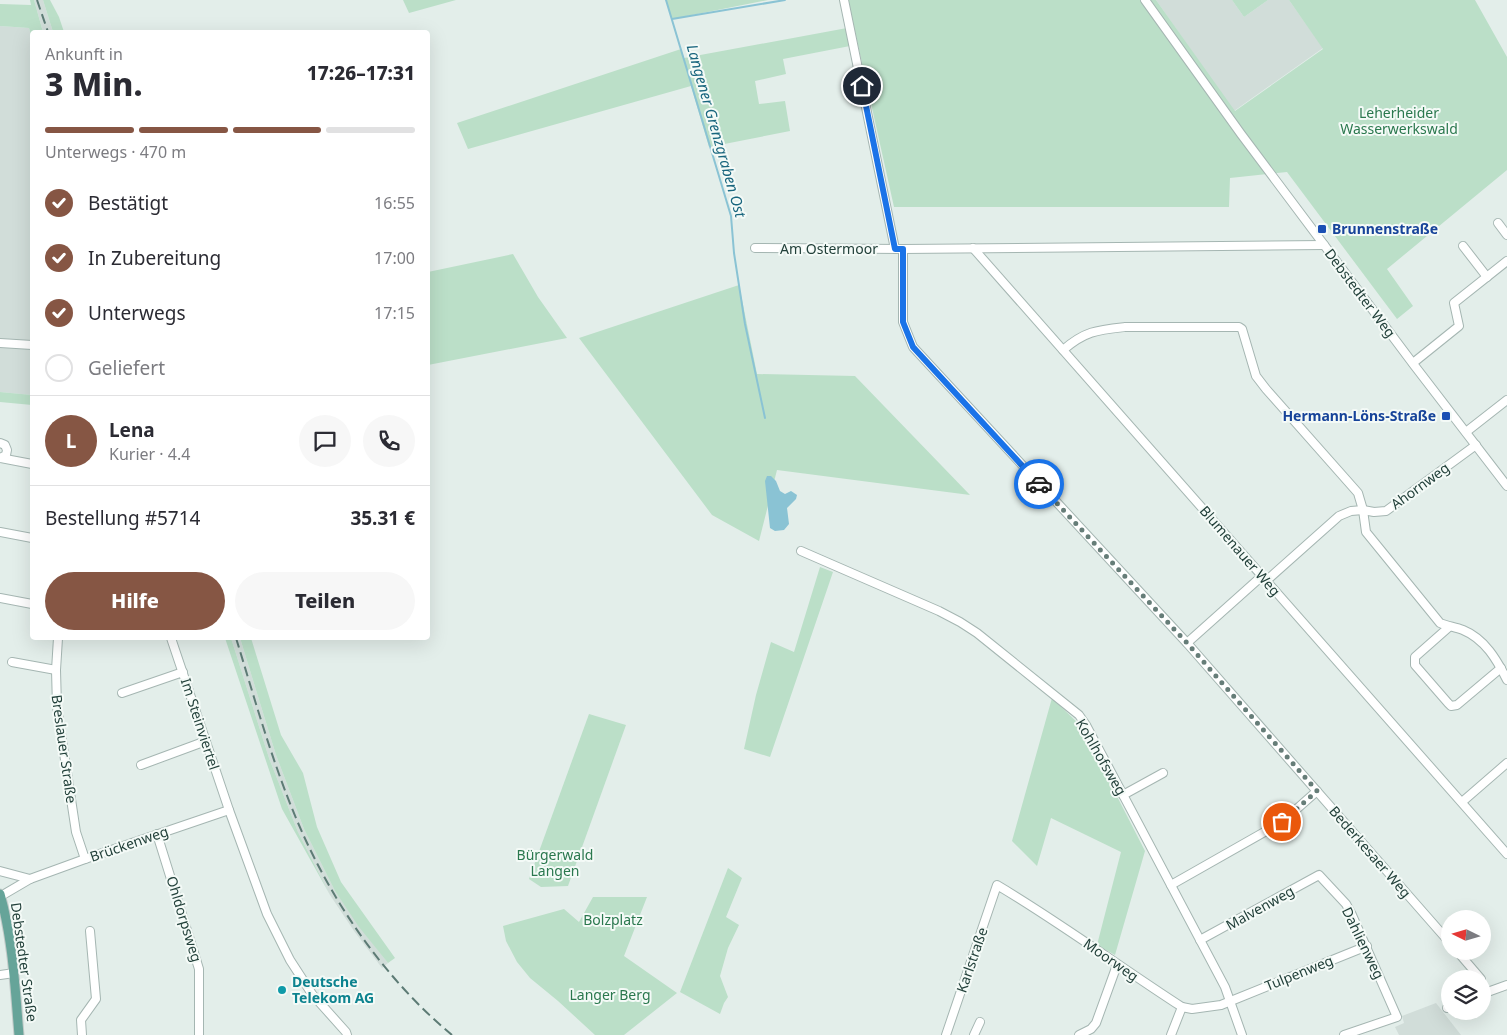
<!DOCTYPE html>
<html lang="de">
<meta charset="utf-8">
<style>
body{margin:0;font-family:"Noto Sans",sans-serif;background:#f7f7f7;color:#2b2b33;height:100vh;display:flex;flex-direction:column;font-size:19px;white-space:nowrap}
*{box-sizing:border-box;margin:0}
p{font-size:16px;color:#7c7c81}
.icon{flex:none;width:28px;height:28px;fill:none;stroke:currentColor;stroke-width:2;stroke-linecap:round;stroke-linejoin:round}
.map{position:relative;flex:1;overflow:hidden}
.side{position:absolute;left:30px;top:30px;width:400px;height:610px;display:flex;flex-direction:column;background:#fff;border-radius:5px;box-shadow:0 5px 20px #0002}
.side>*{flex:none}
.needle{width:32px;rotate:275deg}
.controls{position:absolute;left:1441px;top:910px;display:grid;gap:10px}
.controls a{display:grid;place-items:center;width:50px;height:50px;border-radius:50%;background:#fff;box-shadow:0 5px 20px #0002;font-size:25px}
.pin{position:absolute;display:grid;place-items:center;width:42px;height:42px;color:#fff;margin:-21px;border:2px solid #fff;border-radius:50%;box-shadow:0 1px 5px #0007}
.courier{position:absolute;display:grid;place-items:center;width:50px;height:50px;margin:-25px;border:4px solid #1a73e8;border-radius:50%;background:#fff;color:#222;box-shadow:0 1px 6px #0007}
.summary em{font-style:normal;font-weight:800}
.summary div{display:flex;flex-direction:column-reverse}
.summary{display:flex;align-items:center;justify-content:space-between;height:85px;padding:0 15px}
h1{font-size:32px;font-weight:800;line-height:38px}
.bar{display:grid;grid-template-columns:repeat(4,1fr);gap:8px 5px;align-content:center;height:60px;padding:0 15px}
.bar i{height:6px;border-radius:4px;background:#e1e1e2}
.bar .selected{background:#865644}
.bar p{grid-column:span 4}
.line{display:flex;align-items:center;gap:12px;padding:0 15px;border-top:1px solid #e1e1e2}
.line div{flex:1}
.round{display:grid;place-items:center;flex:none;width:52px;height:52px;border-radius:26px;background:#f7f7f7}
ol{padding:0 15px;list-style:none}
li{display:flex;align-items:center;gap:15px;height:55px}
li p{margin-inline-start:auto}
li .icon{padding:5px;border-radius:50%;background:#865644;color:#fff;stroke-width:4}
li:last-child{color:#7c7c81}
li i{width:28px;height:28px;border:2px solid #e1e1e2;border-radius:50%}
.primary-button{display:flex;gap:10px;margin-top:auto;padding:10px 15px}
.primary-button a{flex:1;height:58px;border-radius:30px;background:#865644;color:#fff;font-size:20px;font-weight:800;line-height:58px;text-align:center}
.primary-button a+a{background:#f7f7f7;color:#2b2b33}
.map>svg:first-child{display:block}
</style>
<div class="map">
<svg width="1507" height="1035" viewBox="0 0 1507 1035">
<rect width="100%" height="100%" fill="#e3eeea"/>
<g fill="#d1ddd9">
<path d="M34,0H43L53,32H43Z"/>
<path d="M1156,0H1232L1244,17L1268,0H1289L1323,48L1234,111Z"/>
<path d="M0,26L29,28L32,39V395L0,392Z"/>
<path d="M231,638H240L276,755L304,829L335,891L360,927L388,963L382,968L354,931L330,895L298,832L269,758Z"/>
<path d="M1436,1003L1461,1035H1399L1395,1027L1404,1023L1402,1016Z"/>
</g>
<g fill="#bbdfc8">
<path d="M30,0H34L43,32H32V39L29,28L0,26V4L31,5Z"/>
<path d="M43,0H50L59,17L64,32H53Z"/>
<path d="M403,0H456L409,13Z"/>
<path d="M666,0H768L672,19Z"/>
<path d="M848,0H1156L1235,111L1323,49L1289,0H1475L1507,57V170L1387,269L1413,306L1397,319L1287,172L1230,178L1229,207H894Z"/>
<path d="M1232,0H1268L1244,17Z"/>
<path d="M847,28L850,46L783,59L786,74L755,81L759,104L785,101L790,131L709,147L691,86L468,149L457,123L681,49L684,58Z"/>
<path d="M513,254L538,297L567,338L428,365V272Z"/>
<path d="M739,285L757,374L855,376L970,495L777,470L759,541L712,515L579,338Z"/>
<path d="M0,392L32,395V405L0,402Z"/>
<path d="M820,567L833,572L770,757L744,749L756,695L771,642L794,652Z"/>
<path d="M225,638H231L269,758L298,832L330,895L282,809Z"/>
<path d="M240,638H251L281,735L303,773L317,827L341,882L395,958L388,963L359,927L335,891L304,829L276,755Z"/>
<path d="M1052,698L1081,726L1145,851L1115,955L1097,945L1121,852L1051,818L1037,866L1012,841Z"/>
<path d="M589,714L626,725L568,886L541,887L529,879Z"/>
<path d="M728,868L742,878L726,917L739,925L728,948L720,976L728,997L724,1003L720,1014L680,992Z"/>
<path d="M593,897H647L624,956L677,993L624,1035H595L558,1001L530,978L517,962L506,941L503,926L564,909L579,922Z"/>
</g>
<path fill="#8ac3d4" d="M767,476H771L776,481L780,491L785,494L791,491L797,495L796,499L787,508L789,524L784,530L775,531L770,528L765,481Z"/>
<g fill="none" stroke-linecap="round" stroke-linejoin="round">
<g stroke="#8ac3d4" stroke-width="2">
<path d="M666,0L731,216L734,253L745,324L765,418"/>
<path d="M672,19L785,0"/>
</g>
<defs>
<g id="minor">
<path d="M844,0L895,249"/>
<path d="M1145,0L1241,134L1414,365L1507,486"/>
<path d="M1498,223L1507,235"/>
<path d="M1463,246L1487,277"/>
<path d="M755,248L903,249L1324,245"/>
<path d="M973,248L1507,854"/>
<path d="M903,249V322L913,347L1187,643L1450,943"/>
<path d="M0,343L32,345"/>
<path d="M1063,350C1085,331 1097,330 1125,327H1239L1242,329L1256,376L1266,389L1358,493L1363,510L1366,532L1440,623C1447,626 1455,627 1463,630C1485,639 1497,660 1507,680"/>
<path d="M1413,363L1459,326L1454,303L1507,261"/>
<path d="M1466,432L1507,400"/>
<path d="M0,443L5,445L7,450L6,455L0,458"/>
<path d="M0,458L32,464"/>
<path d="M0,532L32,538"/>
<path d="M801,551L939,611L960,622L977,633L1079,715L1086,725L1225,987L1242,1035"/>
<path d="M1266,581L1339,516L1351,511L1363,510L1374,512L1386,511L1476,445"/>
<path d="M0,598L32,604"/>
<path d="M1449,627L1415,657V665L1448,703L1451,706L1457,705L1501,668"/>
<path d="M58,638L56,670L57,707L76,832L85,859"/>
<path d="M171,638L229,810L267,914L290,960L312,994L346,1032L347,1035"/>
<path d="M1187,643L1262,576"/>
<path d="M12,662L56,670"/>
<path d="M122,693L183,672"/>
<path d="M141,765L206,741"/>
<path d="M1123,795L1163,773"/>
<path d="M1462,802L1507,763"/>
<path d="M157,834L199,969V1035"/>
<path d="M0,871L30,879"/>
<path d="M1171,885L1282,822L1317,791"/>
<path d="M1,896L30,879L85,859L229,810"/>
<path d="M1200,940L1319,875L1346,904L1352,915L1397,1017L1344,1035"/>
<path d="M1457,951L1481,979"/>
<path d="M0,975L14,973"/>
<path d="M1482,994L1507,985"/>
<path d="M1447,1008L1450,1007"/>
<path d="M82,1035L81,1020L96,999L90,931"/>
<path d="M946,1035L997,885C1061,923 1120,967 1182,1007L1192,1009L1221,1005L1367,946"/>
<path d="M974,1035L980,1022"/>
<path d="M1079,1035L1091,1029L1096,1023L1117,965"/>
<path d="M1171,1035L1182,1007"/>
</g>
<path id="major" d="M0,894C13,940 15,988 19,1035"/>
</defs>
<use href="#minor" stroke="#a5b6b2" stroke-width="10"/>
<use href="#major" stroke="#c1cac8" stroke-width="11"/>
<use href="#minor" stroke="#fff" stroke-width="8"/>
<use href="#major" stroke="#66a499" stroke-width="9"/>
<g stroke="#5d7b75" stroke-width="2" stroke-dasharray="10 5" stroke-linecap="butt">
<path d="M37,0L48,32"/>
<path d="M236,638C256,703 274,769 302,832C336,908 387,981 452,1035"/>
</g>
</g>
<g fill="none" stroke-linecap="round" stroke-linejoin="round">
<path stroke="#667d78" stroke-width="5" stroke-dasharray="0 9" d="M1039,484L1187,643L1317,791L1282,822"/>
<path stroke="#1a73e8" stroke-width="6" d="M862,86L895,249H903V322L913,347L1039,484"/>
</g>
<g fill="#1a4fb4" stroke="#f4faf7" stroke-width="2">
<rect x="1317" y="224" width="10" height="10" rx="2.5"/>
<rect x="1441" y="411" width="10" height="10" rx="2.5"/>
</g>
<circle fill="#0f9aa8" stroke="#f4faf7" stroke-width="2" cx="282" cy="990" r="5"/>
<g text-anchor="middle" stroke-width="4" stroke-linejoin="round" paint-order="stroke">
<g font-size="14" fill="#2a784e" stroke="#f4faf7">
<text x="1399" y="118">Leherheider<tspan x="1399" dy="16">Wasserwerkswald</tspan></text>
<text x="555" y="860">Bürgerwald<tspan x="555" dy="16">Langen</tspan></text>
<text x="613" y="925">Bolzplatz</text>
<text x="610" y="1000">Langer Berg</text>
</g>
<g font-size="14" font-weight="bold" fill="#164399" stroke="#f4faf7" text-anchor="start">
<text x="1332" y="234">Brunnenstraße</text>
<text x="1436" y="421" text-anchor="end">Hermann-Löns-Straße</text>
</g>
<g font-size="14" fill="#22403a" stroke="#f4faf7">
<text x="829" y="254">Am Ostermoor</text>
<text transform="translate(1360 293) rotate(53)" y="5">Debstedter Weg</text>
<text transform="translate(1420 486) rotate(-36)" y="5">Ahornweg</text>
<text transform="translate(1240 551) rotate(49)" y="5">Blumenauer Weg</text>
<text transform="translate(200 724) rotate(72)" y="5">Im Steinviertel</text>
<text transform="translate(64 749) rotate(82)" y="5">Breslauer Straße</text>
<text transform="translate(1101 757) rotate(60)" y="5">Kohlhofsweg</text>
<text transform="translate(129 844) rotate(-19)" y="5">Brückenweg</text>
<text transform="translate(1370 852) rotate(49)" y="5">Bederkesaer Weg</text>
<text transform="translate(1260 908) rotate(-29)" y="5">Malvenweg</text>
<text transform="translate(184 919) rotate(73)" y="5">Ohldorpsweg</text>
<text transform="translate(1363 943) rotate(64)" y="5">Dahlienweg</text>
<text transform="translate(972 960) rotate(-71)" y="5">Karlstraße</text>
<text transform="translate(1111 960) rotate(35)" y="5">Moorweg</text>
<text transform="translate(24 962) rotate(82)" y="5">Debstedter Straße</text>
<text transform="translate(1299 973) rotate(-22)" y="5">Tulpenweg</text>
</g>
<g font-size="14" font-weight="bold" fill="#0d838f" stroke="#f4faf7" text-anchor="start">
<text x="292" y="987">Deutsche<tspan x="292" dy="16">Telekom AG</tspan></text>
</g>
<g font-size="15" font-style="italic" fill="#19667e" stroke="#f4faf7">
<text transform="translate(716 131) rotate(74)" y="5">Langener Grenzgraben Ost</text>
</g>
</g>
</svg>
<div class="controls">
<a><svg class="needle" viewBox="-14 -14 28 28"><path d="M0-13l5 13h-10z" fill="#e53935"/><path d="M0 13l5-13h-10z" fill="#7c7c81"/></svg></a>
<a><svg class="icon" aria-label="layers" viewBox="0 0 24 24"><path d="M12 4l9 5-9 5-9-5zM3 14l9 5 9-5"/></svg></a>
</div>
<div class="pin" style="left:1282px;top:822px;background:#ea580c"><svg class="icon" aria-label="bag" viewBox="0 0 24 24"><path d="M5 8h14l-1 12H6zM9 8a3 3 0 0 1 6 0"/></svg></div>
<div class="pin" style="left:862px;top:86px;background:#1f2937"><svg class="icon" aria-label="home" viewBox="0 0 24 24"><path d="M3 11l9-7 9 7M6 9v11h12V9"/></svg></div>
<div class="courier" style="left:1039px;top:484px"><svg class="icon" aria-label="car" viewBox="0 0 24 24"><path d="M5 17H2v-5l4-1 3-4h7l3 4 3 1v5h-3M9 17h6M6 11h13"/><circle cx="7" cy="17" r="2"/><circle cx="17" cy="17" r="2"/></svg></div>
<section class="side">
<div class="summary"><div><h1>3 Min.</h1><p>Ankunft in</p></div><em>17:26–17:31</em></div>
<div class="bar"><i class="selected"></i><i class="selected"></i><i class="selected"></i><i></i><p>Unterwegs · 470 m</p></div>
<ol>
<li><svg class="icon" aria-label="check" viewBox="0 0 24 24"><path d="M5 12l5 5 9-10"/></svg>Bestätigt<p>16:55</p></li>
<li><svg class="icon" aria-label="check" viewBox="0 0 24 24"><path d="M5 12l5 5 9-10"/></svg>In Zubereitung<p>17:00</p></li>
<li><svg class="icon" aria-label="check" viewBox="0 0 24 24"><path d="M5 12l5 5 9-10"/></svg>Unterwegs<p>17:15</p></li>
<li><i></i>Geliefert</li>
</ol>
<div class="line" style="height:90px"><b class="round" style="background:#865644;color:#fff">L</b><div><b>Lena</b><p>Kurier · 4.4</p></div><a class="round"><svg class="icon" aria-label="chat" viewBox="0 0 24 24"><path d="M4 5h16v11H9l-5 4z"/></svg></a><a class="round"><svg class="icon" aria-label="phone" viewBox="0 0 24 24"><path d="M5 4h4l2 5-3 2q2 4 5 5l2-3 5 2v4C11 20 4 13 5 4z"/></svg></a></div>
<div class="line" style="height:65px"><div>Bestellung #5714</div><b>35.31 €</b></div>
<div class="primary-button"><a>Hilfe</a><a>Teilen</a></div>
</section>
</div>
